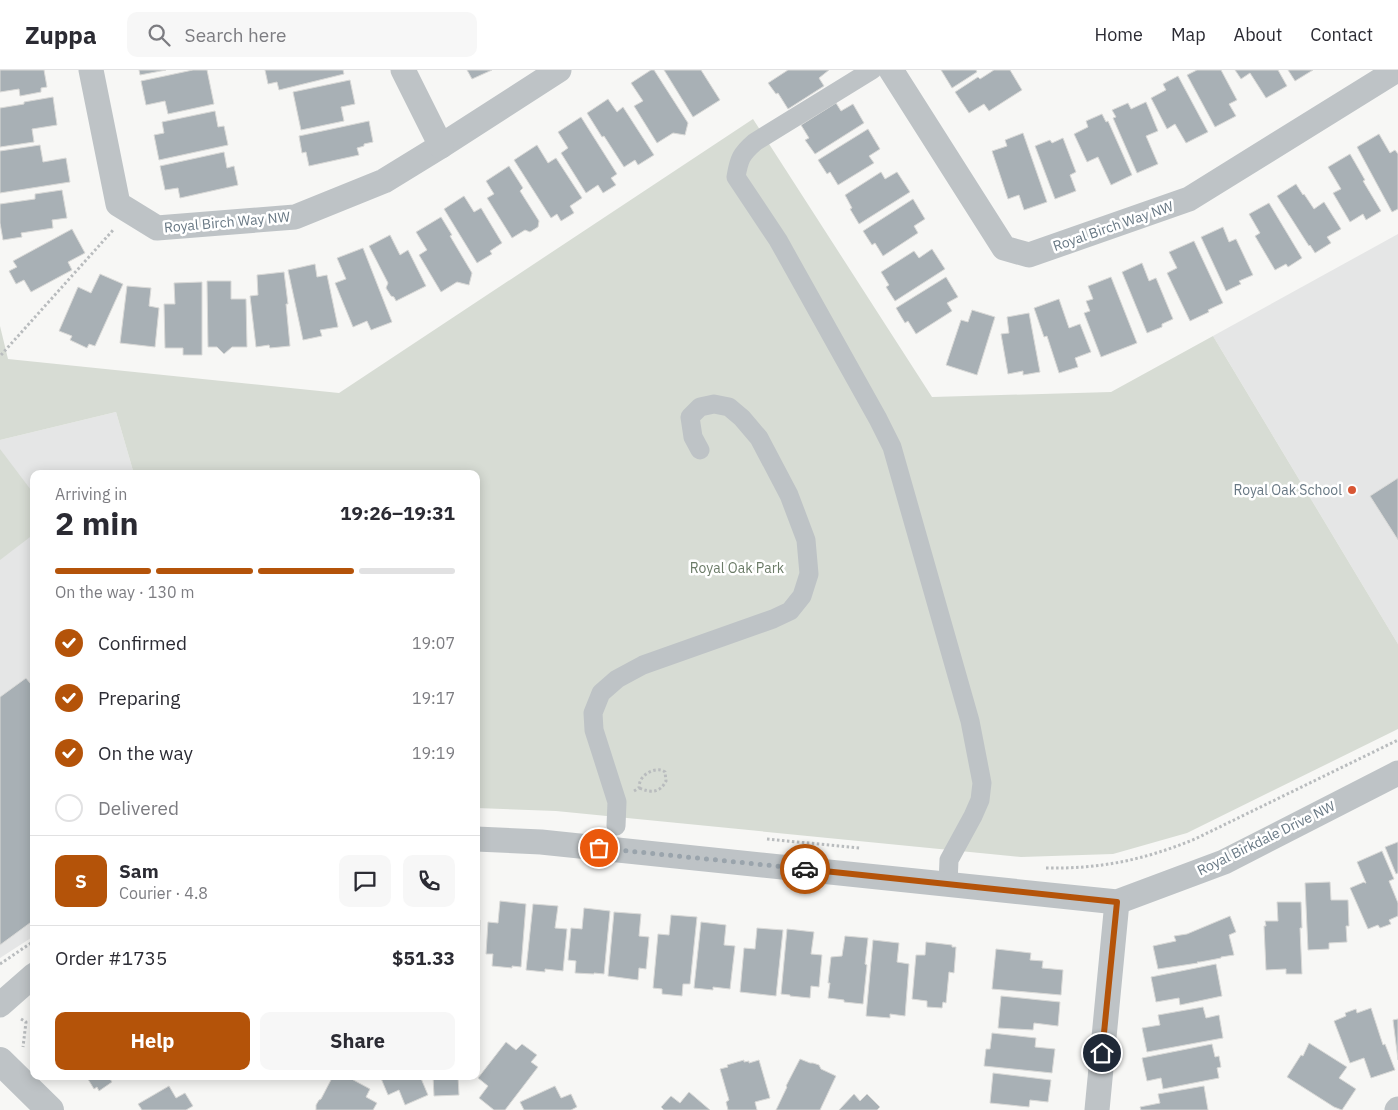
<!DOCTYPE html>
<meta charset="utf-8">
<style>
body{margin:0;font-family:"IBM Plex Sans",sans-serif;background:#f7f7f7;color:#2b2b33;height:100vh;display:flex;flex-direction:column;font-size:19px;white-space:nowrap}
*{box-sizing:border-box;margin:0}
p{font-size:16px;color:#7c7c81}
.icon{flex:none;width:28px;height:28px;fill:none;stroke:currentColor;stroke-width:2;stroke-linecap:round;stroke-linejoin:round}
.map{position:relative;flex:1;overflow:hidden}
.drawer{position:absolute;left:30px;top:400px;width:450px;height:610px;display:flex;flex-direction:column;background:#fff;border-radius:10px;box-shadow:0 2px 12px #0003}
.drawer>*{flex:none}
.pin{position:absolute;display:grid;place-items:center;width:42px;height:42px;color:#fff;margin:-21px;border:2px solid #fff;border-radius:50%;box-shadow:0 1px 5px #0007}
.courier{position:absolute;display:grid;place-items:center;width:50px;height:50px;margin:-25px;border:4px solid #b45309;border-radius:50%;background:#fff;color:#222;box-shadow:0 1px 6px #0007}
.headline em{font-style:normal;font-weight:700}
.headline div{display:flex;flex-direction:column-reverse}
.headline{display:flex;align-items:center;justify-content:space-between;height:85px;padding:0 25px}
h1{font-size:32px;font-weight:700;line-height:38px}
.bar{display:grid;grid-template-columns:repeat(4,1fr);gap:8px 5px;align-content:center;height:60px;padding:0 25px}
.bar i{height:6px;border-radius:4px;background:#e1e1e2}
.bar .on{background:#b45309}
.bar p{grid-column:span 4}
.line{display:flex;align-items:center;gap:12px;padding:0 25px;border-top:1px solid #e1e1e2}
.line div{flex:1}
.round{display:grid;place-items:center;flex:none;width:52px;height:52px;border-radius:10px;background:#f7f7f7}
ol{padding:0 25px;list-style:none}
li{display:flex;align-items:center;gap:15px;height:55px}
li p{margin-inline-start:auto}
li .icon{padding:5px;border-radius:50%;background:#b45309;color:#fff;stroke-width:4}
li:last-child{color:#7c7c81}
li i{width:28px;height:28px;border:2px solid #e1e1e2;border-radius:50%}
.primary-button{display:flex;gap:10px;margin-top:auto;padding:10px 25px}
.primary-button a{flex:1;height:58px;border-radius:10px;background:#b45309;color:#fff;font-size:20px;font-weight:700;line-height:58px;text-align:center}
.primary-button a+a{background:#f7f7f7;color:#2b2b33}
header{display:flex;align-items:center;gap:30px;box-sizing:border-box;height:70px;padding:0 25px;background:#fff;border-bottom:1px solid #e1e1e2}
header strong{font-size:24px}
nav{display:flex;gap:28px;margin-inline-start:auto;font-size:18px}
.search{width:350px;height:45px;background:#f7f7f7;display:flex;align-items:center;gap:12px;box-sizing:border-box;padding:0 18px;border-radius:10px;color:#7c7c81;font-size:19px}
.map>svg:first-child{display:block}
</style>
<header>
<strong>Zuppa</strong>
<div class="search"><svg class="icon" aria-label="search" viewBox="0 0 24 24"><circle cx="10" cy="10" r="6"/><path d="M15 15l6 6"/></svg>Search here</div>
<nav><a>Home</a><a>Map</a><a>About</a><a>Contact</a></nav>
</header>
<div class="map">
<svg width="1398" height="1040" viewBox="0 0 1398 1040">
<rect width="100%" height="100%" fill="#f7f7f5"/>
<g fill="#e5e6e6">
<path d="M1398,164V574L1213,266Z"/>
<path d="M116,342L134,404H34V866L0,888V370Z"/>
</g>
<g fill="#d7dcd4">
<path d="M753,49L932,327L1111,322L1213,266L1398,574V659L1187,763L1113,784L1021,787L556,741L476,738V404H134L116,342L0,370V256L8,289L339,323Z"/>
<path d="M0,379L34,424V464L0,490Z"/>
</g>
<g fill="#a8b0b5" stroke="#d9d9d7">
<path d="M0,0H44L47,17L41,18V22L20,26L19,19L0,22Z"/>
<path d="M139,0H166L140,5Z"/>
<path d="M193,0H207L214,34L168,44L165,31L146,35L141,11Z"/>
<path d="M265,0H343L344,4L279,20L277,12L268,14Z"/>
<path d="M467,0H492L472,9Z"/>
<path d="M651,0H654L688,53L685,65L673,63L657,73L634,36L643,31L631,13Z"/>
<path d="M664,0H701L720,30L693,47Z"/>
<path d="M788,0H829L819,8L824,16L788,39L778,23L776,24L768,13Z"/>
<path d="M941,0H976L977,2L952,18Z"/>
<path d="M994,0H1010L1022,20L989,41L984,34L969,43L955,22L978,7L980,9Z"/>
<path d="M1197,0H1221L1237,30L1229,34L1236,46L1215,57L1187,5Z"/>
<path d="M1235,0H1278L1287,16L1266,28L1250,3L1241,9Z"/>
<path d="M1288,0H1313L1295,11Z"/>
<path d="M1178,6L1208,62L1186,73L1175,54L1167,59L1151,28L1166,20L1163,14Z"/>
<path d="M350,10L355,34L341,37L344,51L301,60L293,22Z"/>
<path d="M53,27L57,55L32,59L34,72L0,77V38L24,34V32Z"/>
<path d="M608,29L617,42L623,37L654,85L638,95L635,90L624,97L604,66L602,67L587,43Z"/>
<path d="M1146,32L1158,61L1146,66L1158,94L1137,103L1113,48L1116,47L1112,40L1128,33L1131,39Z"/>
<path d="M836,33L841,41L853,34L864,53L815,84L805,70L809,68L801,55Z"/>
<path d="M215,41L218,57L224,56L228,75L159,90L154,65L164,63L162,52Z"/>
<path d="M1102,44L1106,52L1108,51L1132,105L1111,115L1098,87L1087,92L1074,64L1088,57L1086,51Z"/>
<path d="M581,47L617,104L611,108L616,115L603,123L598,115L586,123L561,83L568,78L558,62Z"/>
<path d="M369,51L373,72L364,74V76L357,78L359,85L309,96L306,82L302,83L299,66Z"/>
<path d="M868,59L880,79L869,86L874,93L838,115L830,102L827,104L818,90Z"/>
<path d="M1023,63L1047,132L1024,140L1019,125L1008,129L992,81L1007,76L1005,70Z"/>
<path d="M1379,64L1390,83L1395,80L1398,84V139L1392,142L1357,77Z"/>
<path d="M1063,68L1076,102L1070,105L1076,121L1055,129L1035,76L1050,70L1052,73Z"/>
<path d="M40,75L43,92L66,88L70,112L0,123V81Z"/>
<path d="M537,75L548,93L556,88L582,128L570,136L574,143L561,151L557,144L551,148L514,90Z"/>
<path d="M224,82L227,98L234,96L238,115L180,128L178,118L165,120L160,96Z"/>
<path d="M1350,84L1365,110L1363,111L1381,141L1366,150L1363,144L1350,152L1333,123L1341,119L1328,97Z"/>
<path d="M509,96L523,118L520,121L539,151L538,157L530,162L525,160L512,168L487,128L494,124L486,111Z"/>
<path d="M881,102L885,109L897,102L910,122L859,154L850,139L852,138L845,125Z"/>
<path d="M1296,114L1303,125L1304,124L1314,139L1324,132L1341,159L1327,167L1331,173L1315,183L1310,175L1309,176L1277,126Z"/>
<path d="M62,120L67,148L52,150L53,158L21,163L22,167L3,170L0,153V134L35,129V124Z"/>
<path d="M464,126L474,142L481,138L502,173L490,181L492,184L477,193L444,139Z"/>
<path d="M913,129L925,149L914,156L918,163L883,186L875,173L872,175L863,161Z"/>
<path d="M1269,133L1302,188L1288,197L1286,194L1275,200L1255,166L1260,163L1249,144Z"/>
<path d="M441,147L452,165L450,166L472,203L469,215L457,212L441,222L419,185L427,180L416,162Z"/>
<path d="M1223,157L1229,172L1236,169L1253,205L1239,211L1241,214L1226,221L1201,167Z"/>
<path d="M72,159L85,183L68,192L72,200L31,222L24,210L16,214L9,201L17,197L13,191Z"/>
<path d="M390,165L400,185L408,180L426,216L396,231L394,227L391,226L386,218L388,213L369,176Z"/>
<path d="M1194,171L1223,233L1208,240L1209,242L1190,251L1167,203L1177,198L1169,182Z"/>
<path d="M363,178L392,252L371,260L367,251L353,257L335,213L346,209L337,188Z"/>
<path d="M932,179L945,199L895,231L886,217L889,215L881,202L914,181L919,188Z"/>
<path d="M1142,193L1149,211L1156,208L1173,249L1162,254V257L1147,263L1122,202Z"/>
<path d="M315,194L317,207L327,205L338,257L320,260L322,266L303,270L288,200Z"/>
<path d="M284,202L288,234H286L290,276L270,278L269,275L256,277L250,226L258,225L257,205Z"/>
<path d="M100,204L123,214L95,276L89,274L87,278L70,270L72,266L59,261L78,217L91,223Z"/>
<path d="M946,207L958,227L947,233L952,241L916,264L908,251L905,253L896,238Z"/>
<path d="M1111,207L1137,273L1101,287L1084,243L1090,241L1086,231L1093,229L1088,216Z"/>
<path d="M207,211H231V229H246L247,277H232L224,284L217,277H208Z"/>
<path d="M202,212V285H183V278H165L164,234H175L174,213Z"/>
<path d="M127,216L151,218L149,236L159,238L155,277L120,273Z"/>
<path d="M1059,229L1069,258L1080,254L1091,282L1075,288L1078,297L1059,303L1047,266L1044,267L1034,238Z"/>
<path d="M972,240L995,247L977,305L946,295L961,250L968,252Z"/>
<path d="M1029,243L1040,302L1023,305V301L1008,304L1001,264L1009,263L1007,247Z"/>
<path d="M1398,408V470L1370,426Z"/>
<path d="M26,608L34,618V815L32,816L34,818V850L0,875V627Z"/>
<path d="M1398,772V803L1396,804L1385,777Z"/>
<path d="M1382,781L1394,809L1389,811L1398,833V846L1389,850L1391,854L1380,858L1378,855L1368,859L1350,818L1364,812L1365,813H1366L1357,792Z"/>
<path d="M1330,812L1331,830H1348L1349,856H1346L1347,872L1329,873V879L1308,880L1305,813Z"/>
<path d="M500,831L526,834L521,897L512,896V898L492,896L493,884H486L488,852L498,853Z"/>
<path d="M1277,832H1301L1302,858H1300L1302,904H1286V899L1266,900L1264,856H1266L1265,851H1278Z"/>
<path d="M533,834L558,836L555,858L567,859L563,901L545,899V902L526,900Z"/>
<path d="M584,838L610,841L604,904L594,903V904L575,903L576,891L568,890L571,858L582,859Z"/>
<path d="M614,842L641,844L639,866L649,867L646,899L639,898L638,910L608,906Z"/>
<path d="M671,845L697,847L690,914H683L682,926L662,924V919L653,918L658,864L669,865Z"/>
<path d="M1230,846L1236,862L1229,865L1234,885L1221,887V888L1200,892H1197L1198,893L1158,899L1153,876L1176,871L1174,866L1187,864Z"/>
<path d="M476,850H480L479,894H476Z"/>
<path d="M701,852L726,855L724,875L735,876L730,919L713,917V920L694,918Z"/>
<path d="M757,858L783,860L776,926L740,922L744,878L755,879Z"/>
<path d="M787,859L814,862L811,884L822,885L819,917L811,916L810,928L790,926V925L781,924Z"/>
<path d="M845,866L868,868L865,894L867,895L863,934L844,932V930L828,928L830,913H828L831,887L842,886Z"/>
<path d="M873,870L899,873L897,892L909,894L905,946L890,944V948L866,946Z"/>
<path d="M926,872L952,875V877H956L954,903L949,902L946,933L943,932L942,938L927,937V931L912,929L916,885H925Z"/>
<path d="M996,879L1031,883L1030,890L1043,891L1042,898L1063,900L1061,925L992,919Z"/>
<path d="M1216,894L1222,926L1180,935L1179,928L1156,932L1151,907Z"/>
<path d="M1001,926L1060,932L1058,956L1034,953L1033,960L998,958Z"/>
<path d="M1203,937L1206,948L1219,945L1223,968L1147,982L1142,958L1160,955L1158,945Z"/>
<path d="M1371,938L1383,975L1385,974L1395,1000L1371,1008L1364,988L1350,993L1334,951L1346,946L1345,943L1356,939L1357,943Z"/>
<path d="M1398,949V990L1393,950Z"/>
<path d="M992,963L1036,968L1035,977L1055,979L1052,1003L984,996L986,979H990Z"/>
<path d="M506,972L516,980L522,974L537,985L531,992L538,997L505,1040H494L479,1028L488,1016L478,1008Z"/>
<path d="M1309,973L1347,997L1339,1008L1356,1019L1342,1040L1334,1037L1287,1007L1301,985L1303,986Z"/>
<path d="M1212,974L1215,987L1219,986L1221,997L1217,998L1219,1008L1163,1019L1161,1008L1147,1011L1142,988Z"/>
<path d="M800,989L810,993H813L819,995L821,999L836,1006L820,1040H776L787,1017L786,1016Z"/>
<path d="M744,990V992L749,991V993L759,990L770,1028L755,1032L757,1040H728L726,1032L729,1030L720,999L728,997L727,995Z"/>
<path d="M993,1003L1051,1010L1048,1032L1030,1030L1029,1037L990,1033Z"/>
<path d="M86,1006H115L110,1009L112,1012L99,1021L97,1017L94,1019Z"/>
<path d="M333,1006H346L370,1019L366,1027L377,1033L373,1040H316V1035L319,1030L321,1029Z"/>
<path d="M380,1006H420L428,1025L405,1035L399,1020L388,1025Z"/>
<path d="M433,1006H458L459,1025L434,1026Z"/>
<path d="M169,1016L176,1028L185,1023L193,1036L186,1040H142L138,1034Z"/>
<path d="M555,1016L561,1028L571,1024L577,1037L571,1040H524L520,1032Z"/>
<path d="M1204,1016L1208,1040H1141L1140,1037L1160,1033L1158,1024Z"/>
<path d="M689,1022L710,1040H664L661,1037L671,1026L680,1033Z"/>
<path d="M854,1024L860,1031L867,1024L880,1037L877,1040H839Z"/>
</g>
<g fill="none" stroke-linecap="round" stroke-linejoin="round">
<g stroke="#b9bcbe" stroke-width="3" stroke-dasharray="2.5 2.5" stroke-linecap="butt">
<path d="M1,285L114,159"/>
<path d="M634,721L639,718C639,714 640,710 643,707C648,701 659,697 665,702L666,711C660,723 651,723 639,718"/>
<path d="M767,769L860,778"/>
<path d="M1046,798C1100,799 1144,790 1195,769L1398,670"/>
<path d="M0,894L34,871"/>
<path d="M21,949L26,952L23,977"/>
</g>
<g stroke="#bec3c6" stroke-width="19">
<path d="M872,0L755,72C741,84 739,89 736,107L778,170L878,349L892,377L970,651L982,713L980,730L973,746L949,790L948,814"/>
<path d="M616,756L617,732L594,660L593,643L601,623L617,609L643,595L773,549L790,541L802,526L809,504L806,470L789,425L759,368L742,348L729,337L714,334L700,337L690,347L693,367L700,380"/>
</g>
<g stroke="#bec3c6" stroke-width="25">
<path d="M91,0L118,134L157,158L295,147L384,111L441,76L559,0"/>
<path d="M403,0L441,76"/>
<path d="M891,0L1004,178L1029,185L1189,129L1397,0"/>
<path d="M476,769L541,772L1117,832L1224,792L1398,703"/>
<path d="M0,935L34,905"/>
<path d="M1097,1040L1117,832"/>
<path d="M1397,1040L1398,1039"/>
</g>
<path stroke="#bec3c6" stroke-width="28" d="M0,991L50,1040"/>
</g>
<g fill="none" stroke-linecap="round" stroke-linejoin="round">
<path stroke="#9aa4ac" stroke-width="5" stroke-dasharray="0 9" d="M599,778L805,799"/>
<path stroke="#b45309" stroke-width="6" d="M805,799L1117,832L1102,983"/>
</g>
<circle fill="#d85634" stroke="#fff" stroke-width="2" cx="1352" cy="420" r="5"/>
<g text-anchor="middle" stroke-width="5" stroke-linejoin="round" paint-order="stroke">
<g font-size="14" fill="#687884" stroke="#fff">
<text transform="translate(227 152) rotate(-5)" y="5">Royal Birch Way NW</text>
<text transform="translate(1113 156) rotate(-19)" y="5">Royal Birch Way NW</text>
<text transform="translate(1266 768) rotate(-26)" y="5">Royal Birkdale Drive NW</text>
</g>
<g font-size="14" fill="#687884" stroke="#fff" text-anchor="end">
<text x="1342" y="425">Royal Oak School</text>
</g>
<g font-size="14" fill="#6b7b67" stroke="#fff">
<text x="737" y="503">Royal Oak Park</text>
</g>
</g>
</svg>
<div class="pin" style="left:599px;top:778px;background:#ea580c"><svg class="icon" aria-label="bag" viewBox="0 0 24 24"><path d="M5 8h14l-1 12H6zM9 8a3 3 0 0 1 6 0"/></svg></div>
<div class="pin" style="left:1102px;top:983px;background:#1f2937"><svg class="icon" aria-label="home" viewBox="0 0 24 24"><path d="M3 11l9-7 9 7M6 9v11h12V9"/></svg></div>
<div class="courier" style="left:805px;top:799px"><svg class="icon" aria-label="car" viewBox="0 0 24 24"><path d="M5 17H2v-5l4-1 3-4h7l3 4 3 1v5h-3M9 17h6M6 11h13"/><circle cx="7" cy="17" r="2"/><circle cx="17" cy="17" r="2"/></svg></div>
<section class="drawer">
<div class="headline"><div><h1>2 min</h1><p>Arriving in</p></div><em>19:26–19:31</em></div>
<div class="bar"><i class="on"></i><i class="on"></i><i class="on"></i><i></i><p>On the way · 130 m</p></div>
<ol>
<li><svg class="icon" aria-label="check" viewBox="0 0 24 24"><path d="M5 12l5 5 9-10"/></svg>Confirmed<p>19:07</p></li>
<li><svg class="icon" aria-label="check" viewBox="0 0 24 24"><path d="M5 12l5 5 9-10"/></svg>Preparing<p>19:17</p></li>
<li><svg class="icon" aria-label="check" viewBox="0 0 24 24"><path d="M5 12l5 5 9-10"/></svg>On the way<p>19:19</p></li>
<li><i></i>Delivered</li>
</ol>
<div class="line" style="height:90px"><b class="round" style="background:#b45309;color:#fff">S</b><div><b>Sam</b><p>Courier · 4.8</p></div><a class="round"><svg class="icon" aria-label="chat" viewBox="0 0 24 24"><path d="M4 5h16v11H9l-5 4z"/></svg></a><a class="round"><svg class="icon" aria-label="phone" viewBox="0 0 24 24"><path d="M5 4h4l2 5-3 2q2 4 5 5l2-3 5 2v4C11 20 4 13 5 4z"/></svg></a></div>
<div class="line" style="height:65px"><div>Order #1735</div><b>$51.33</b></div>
<div class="primary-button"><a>Help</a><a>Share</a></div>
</section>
</div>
